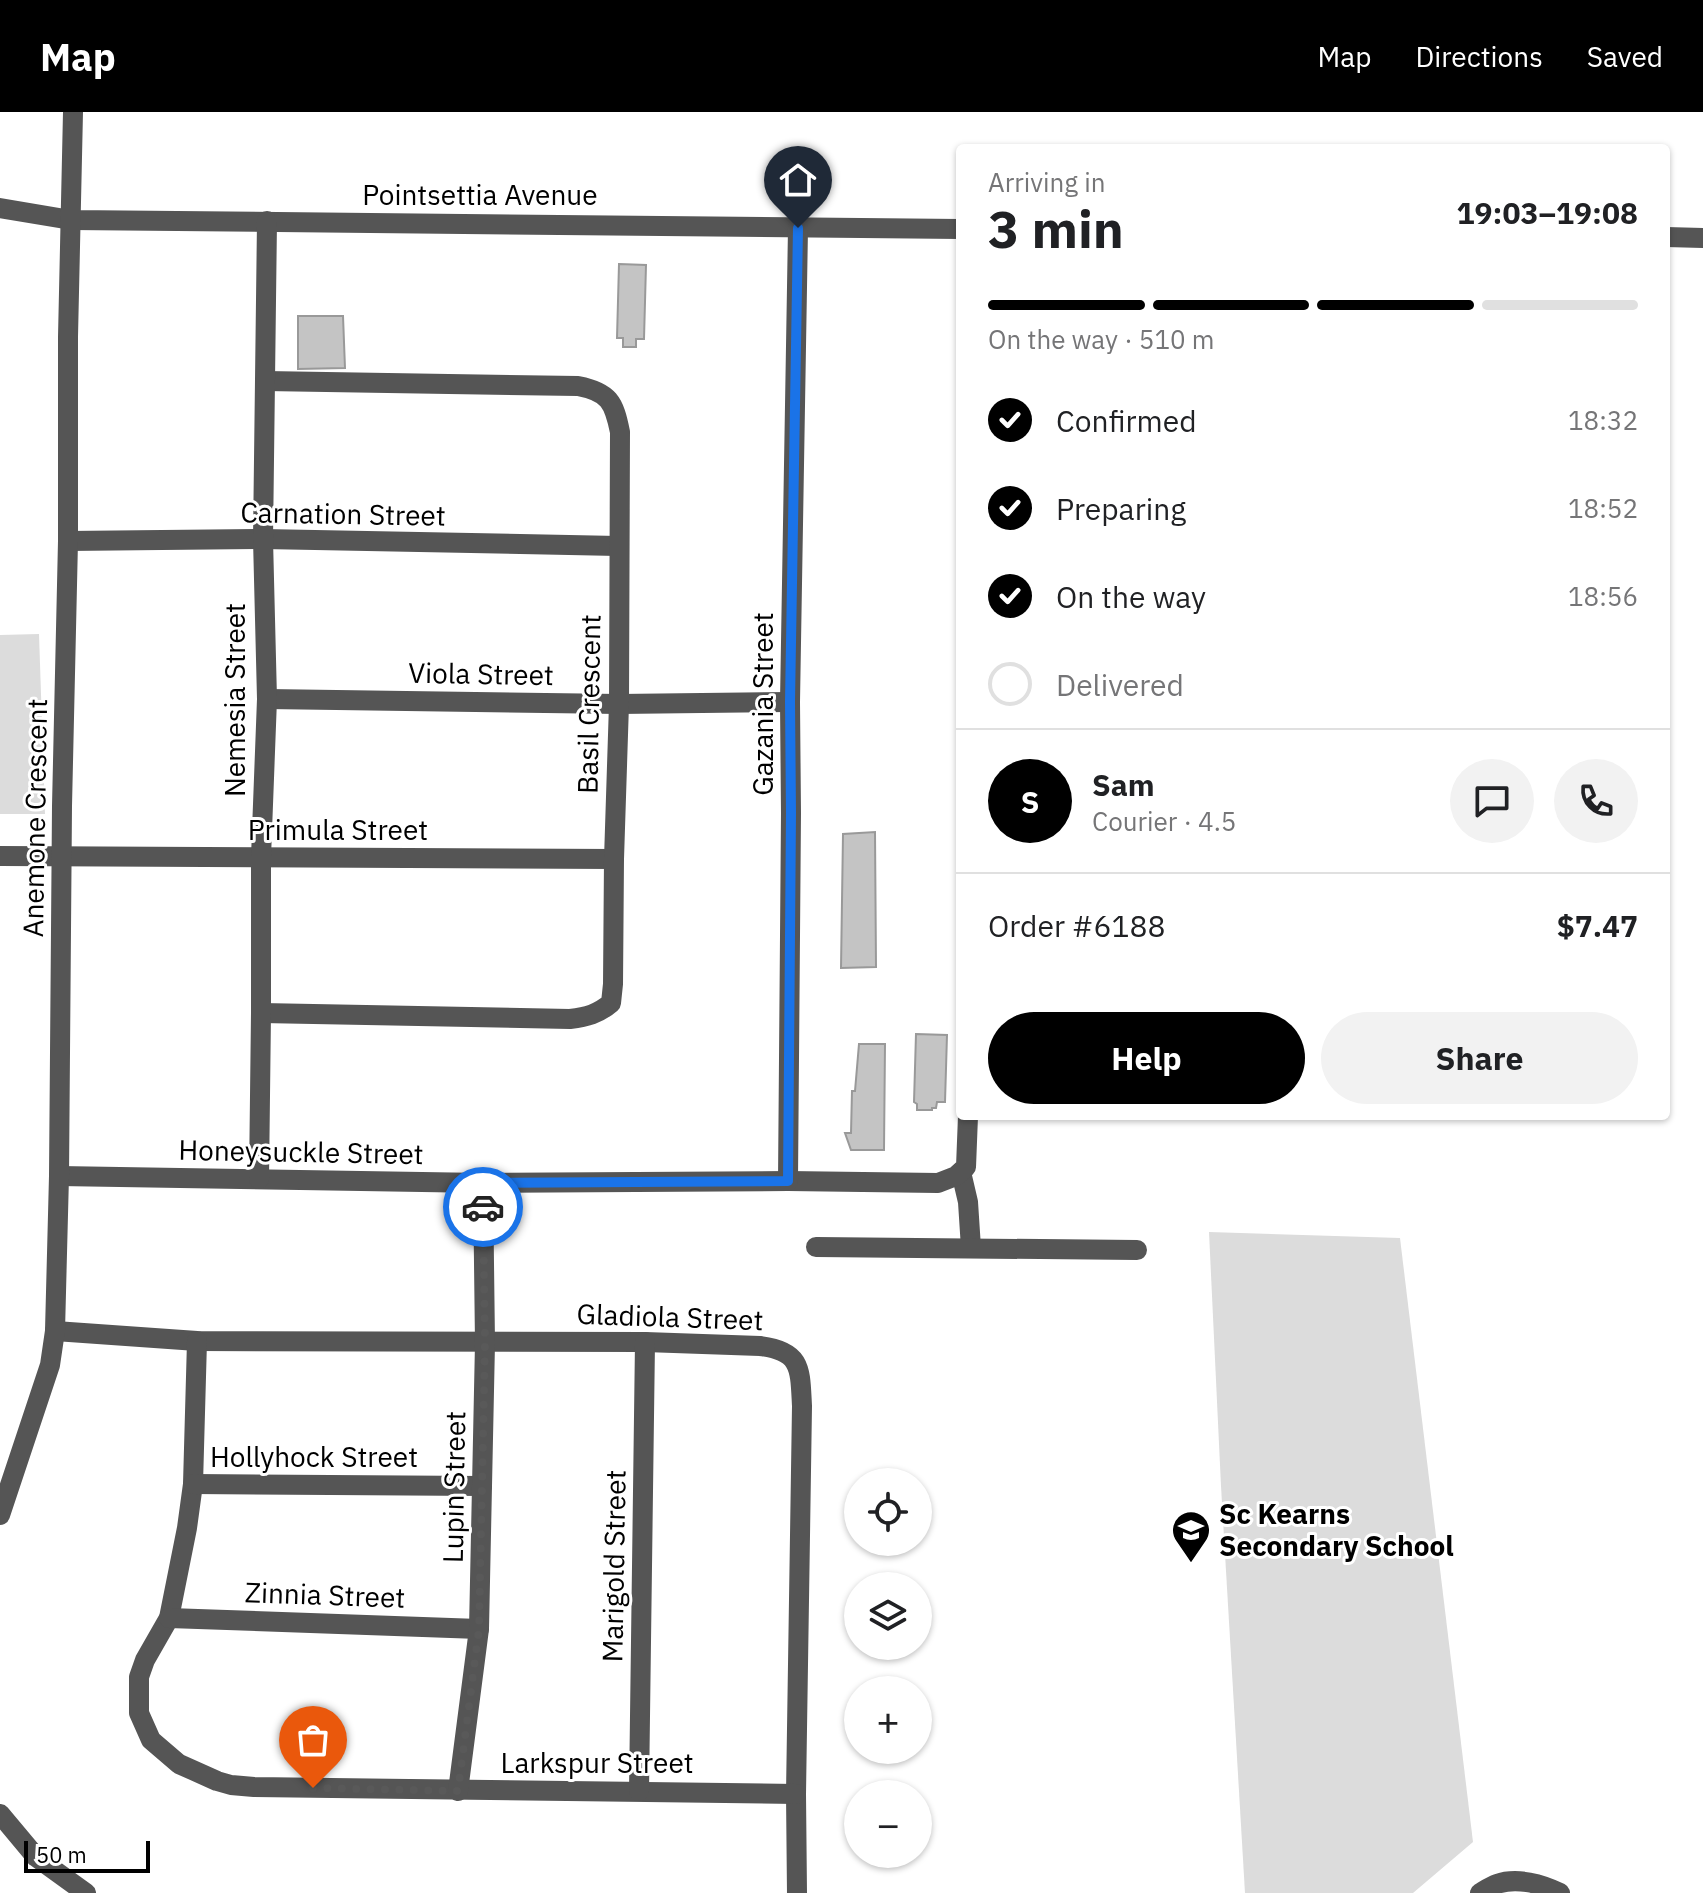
<!DOCTYPE html>
<meta charset="utf-8">
<style>
body{margin:0;font-family:"IBM Plex Sans",sans-serif;background:#f2f2f2;color:#202124;height:100vh;display:flex;flex-direction:column;font-size:30px;white-space:nowrap}
*{box-sizing:border-box;margin:0}
p{font-size:26px;color:#757577}
.icon{flex:none;width:44px;height:44px;fill:none;stroke:currentColor;stroke-width:2;stroke-linecap:round;stroke-linejoin:round}
.map{position:relative;flex:1;overflow:hidden}
.panel{position:absolute;left:956px;top:32px;width:714px;height:976px;display:flex;flex-direction:column;background:#fff;border-radius:8px;box-shadow:0 2px 6px #0004}
.panel>*{flex:none}
.fabs{position:absolute;left:844px;top:1356px;display:grid;gap:16px}
.fabs a{display:grid;place-items:center;width:88px;height:88px;border-radius:50%;background:#fff;box-shadow:0 2px 6px #0004;font-size:40px}
.scale{position:absolute;left:24px;bottom:20px;width:126px;box-sizing:border-box;padding-left:8px;border:4px solid #000;border-top:0;font-size:22px;line-height:28px;white-space:nowrap;color:#000;-webkit-text-stroke:6px #fff;paint-order:stroke}
.pin{position:absolute;display:grid;place-items:center;width:68px;height:68px;color:#fff;margin:-82px -34px;border-radius:50% 50% 50% 0;rotate:-45deg;box-shadow:0 0 8px #0007}
.pin .icon{rotate:45deg}
.courier{position:absolute;display:grid;place-items:center;width:80px;height:80px;margin:-40px;border:6px solid #1a73e8;border-radius:50%;background:#fff;color:#222;box-shadow:0 2px 10px #0007}
.overview em{font-style:normal;font-weight:700}
.overview div{display:flex;flex-direction:column-reverse}
.overview{display:flex;align-items:center;justify-content:space-between;height:136px;padding:0 32px}
h1{font-size:52px;font-weight:700;line-height:60px}
.bar{display:grid;grid-template-columns:repeat(4,1fr);gap:12px 8px;align-content:center;height:96px;padding:0 32px}
.bar i{height:10px;border-radius:6px;background:#e0e0e0}
.bar .selected{background:#000}
.bar p{grid-column:span 4}
.line{display:flex;align-items:center;gap:20px;padding:0 32px;border-top:2px solid #e0e0e0}
.line div{flex:1}
.round{display:grid;place-items:center;flex:none;width:84px;height:84px;border-radius:42px;background:#f2f2f2}
ol{padding:0 32px;list-style:none}
li{display:flex;align-items:center;gap:24px;height:88px}
li p{margin-inline-start:auto}
li .icon{padding:8px;border-radius:50%;background:#000;color:#fff;stroke-width:4}
li:last-child{color:#757577}
li i{width:44px;height:44px;border:4px solid #e0e0e0;border-radius:50%}
.primary-button{display:flex;gap:16px;margin-top:auto;padding:16px 32px}
.primary-button a{flex:1;height:92px;border-radius:48px;background:#000;color:#fff;font-size:32px;font-weight:700;line-height:92px;text-align:center}
.primary-button a+a{background:#f2f2f2;color:#202124}
header{display:flex;align-items:center;gap:48px;box-sizing:border-box;height:112px;padding:0 40px;background:#000;color:#fff}
header strong{font-size:38px}
nav{display:flex;gap:44px;margin-inline-start:auto;font-size:28px}
.map>svg:first-child{display:block}
</style>
<header>
<strong>Map</strong>
<nav><a>Map</a><a>Directions</a><a>Saved</a></nav>
</header>
<div class="map">
<svg width="1703" height="1781" viewBox="0 0 1703 1781">
<rect width="100%" height="100%" fill="#fff"/>
<g fill="#dcdcdc">
<path d="M39,522L45,702H0V523Z"/>
<path d="M1209,1120L1400,1126L1473,1730L1413,1781H1245L1221,1374Z"/>
</g>
<g fill="#c4c4c4" stroke="#999" stroke-width="2">
<path d="M619,152L646,153L644,227H636V235H623V226H617Z"/>
<path d="M298,204H343L345,256L298,257Z"/>
<path d="M875,720L876,855L841,856L843,722Z"/>
<path d="M916,922L947,923L945,990H937L936,996H932V998H917V992L914,990Z"/>
<path d="M859,932H885L884,1038H851L845,1021H851L852,979H855Z"/>
</g>
<g fill="none" stroke-linecap="round" stroke-linejoin="round">
<g stroke="#555" stroke-width="20">
<path d="M0,96L71,108L960,117"/>
<path d="M1666,125L1703,126"/>
<path d="M68,429L263,427L618,434"/>
<path d="M267,587L619,592L790,590"/>
<path d="M0,744L614,747"/>
<path d="M261,901L570,907C587,905 598,902 611,891L613,872L614,747L619,592L620,320C614,290 609,280 578,274L265,269"/>
<path d="M961,1060L968,1090L971,1136"/>
<path d="M59,1064L483,1071L788,1069L938,1071L956,1064L966,1055L968,1004"/>
<path d="M259,1067L261,901V745L267,587L263,427L267,109"/>
<path d="M788,1069L791,701L790,590L798,116"/>
<path d="M816,1135L1137,1138"/>
<path d="M55,1219L197,1229L645,1230L760,1234C802,1239 800,1257 802,1294L796,1682L797,1781"/>
<path d="M197,1229L193,1372L187,1416L169,1506L145,1548L139,1565V1601L151,1628L179,1652L217,1669L231,1673L254,1675L796,1682"/>
<path d="M193,1372L482,1374"/>
<path d="M0,1403L50,1253L55,1219L59,1064L62,694L68,429V225L73,0"/>
<path d="M169,1506L479,1517"/>
<path d="M458,1679L479,1517L485,1231L483,1071"/>
<path d="M639,1679L645,1230"/>
<path d="M0,1702L36,1745L86,1781"/>
<path d="M1480,1781C1485,1778 1491,1774 1497,1772C1517,1765 1542,1772 1560,1781"/>
</g>
</g>
<g fill="none" stroke-linecap="round" stroke-linejoin="round">
<path stroke="#595959" stroke-width="8" stroke-dasharray="0 14.4" d="M313,1676L458,1679L479,1517L485,1231L483,1095"/>
<path stroke="#1a73e8" stroke-width="10" d="M483,1095V1071L788,1069L791,701L790,590L798,116"/>
</g>
<defs>
<symbol id="school-pin" viewBox="-11 -11 22 30"><path d="M0 17L-7.5 6A9.5 9.5 0 1 1 7.5 6Z" fill="#000" stroke="#fff"/><path d="M0-5L7-2L0 1L-7-2ZM-4 1L0 2.5L4 1V4Q0 6-4 4Z" fill="#fff"/></symbol>
</defs>
<g fill-rule="evenodd">
<use href="#school-pin" x="1169" y="1396" width="44" height="60"/>
</g>
<g text-anchor="middle" stroke-width="6" stroke-linejoin="round" paint-order="stroke">
<g font-size="28" fill="#000" stroke="#fff">
<text x="480" y="93">Pointsettia Avenue</text>
<text transform="translate(343 402) rotate(1)" y="10">Carnation Street</text>
<text transform="translate(481 562) rotate(1)" y="10">Viola Street</text>
<text transform="translate(235 588) rotate(-90)" y="10">Nemesia Street</text>
<text transform="translate(589 592) rotate(-89)" y="10">Basil Crescent</text>
<text transform="translate(763 592) rotate(-90)" y="10">Gazania Street</text>
<text transform="translate(35 706) rotate(-89)" y="10">Anemone Crescent</text>
<text x="338" y="728">Primula Street</text>
<text transform="translate(301 1040) rotate(1)" y="10">Honeysuckle Street</text>
<text transform="translate(670 1205) rotate(2)" y="10">Gladiola Street</text>
<text x="314" y="1355">Hollyhock Street</text>
<text transform="translate(454 1375) rotate(-89)" y="10">Lupin Street</text>
<text transform="translate(614 1454) rotate(-89)" y="10">Marigold Street</text>
<text transform="translate(325 1483) rotate(2)" y="10">Zinnia Street</text>
<text x="597" y="1661">Larkspur Street</text>
</g>
<g font-size="28" font-weight="bold" fill="#000" stroke="#fff" text-anchor="start">
<text x="1219" y="1412">Sc Kearns<tspan x="1219" dy="32">Secondary School</tspan></text>
</g>
</g>
</svg>
<div class="fabs">
<a><svg class="icon" aria-label="locate" viewBox="0 0 24 24"><circle cx="12" cy="12" r="6"/><path d="M12 2v4M12 18v4M2 12h4M18 12h4"/></svg></a>
<a><svg class="icon" aria-label="layers" viewBox="0 0 24 24"><path d="M12 4l9 5-9 5-9-5zM3 14l9 5 9-5"/></svg></a>
<a>+</a>
<a>−</a>
</div>
<div class="scale">50 m</div>
<div class="pin" style="left:313px;top:1676px;background:#ea580c"><svg class="icon" aria-label="bag" viewBox="0 0 24 24"><path d="M5 8h14l-1 12H6zM9 8a3 3 0 0 1 6 0"/></svg></div>
<div class="pin" style="left:798px;top:116px;background:#1f2937"><svg class="icon" aria-label="home" viewBox="0 0 24 24"><path d="M3 11l9-7 9 7M6 9v11h12V9"/></svg></div>
<div class="courier" style="left:483px;top:1095px"><svg class="icon" aria-label="car" viewBox="0 0 24 24"><path d="M5 17H2v-5l4-1 3-4h7l3 4 3 1v5h-3M9 17h6M6 11h13"/><circle cx="7" cy="17" r="2"/><circle cx="17" cy="17" r="2"/></svg></div>
<section class="panel">
<div class="overview"><div><h1>3 min</h1><p>Arriving in</p></div><em>19:03–19:08</em></div>
<div class="bar"><i class="selected"></i><i class="selected"></i><i class="selected"></i><i></i><p>On the way · 510 m</p></div>
<ol>
<li><svg class="icon" aria-label="check" viewBox="0 0 24 24"><path d="M5 12l5 5 9-10"/></svg>Confirmed<p>18:32</p></li>
<li><svg class="icon" aria-label="check" viewBox="0 0 24 24"><path d="M5 12l5 5 9-10"/></svg>Preparing<p>18:52</p></li>
<li><svg class="icon" aria-label="check" viewBox="0 0 24 24"><path d="M5 12l5 5 9-10"/></svg>On the way<p>18:56</p></li>
<li><i></i>Delivered</li>
</ol>
<div class="line" style="height:144px"><b class="round" style="background:#000;color:#fff">S</b><div><b>Sam</b><p>Courier · 4.5</p></div><a class="round"><svg class="icon" aria-label="chat" viewBox="0 0 24 24"><path d="M4 5h16v11H9l-5 4z"/></svg></a><a class="round"><svg class="icon" aria-label="phone" viewBox="0 0 24 24"><path d="M5 4h4l2 5-3 2q2 4 5 5l2-3 5 2v4C11 20 4 13 5 4z"/></svg></a></div>
<div class="line" style="height:104px"><div>Order #6188</div><b>$7.47</b></div>
<div class="primary-button"><a>Help</a><a>Share</a></div>
</section>
</div>
